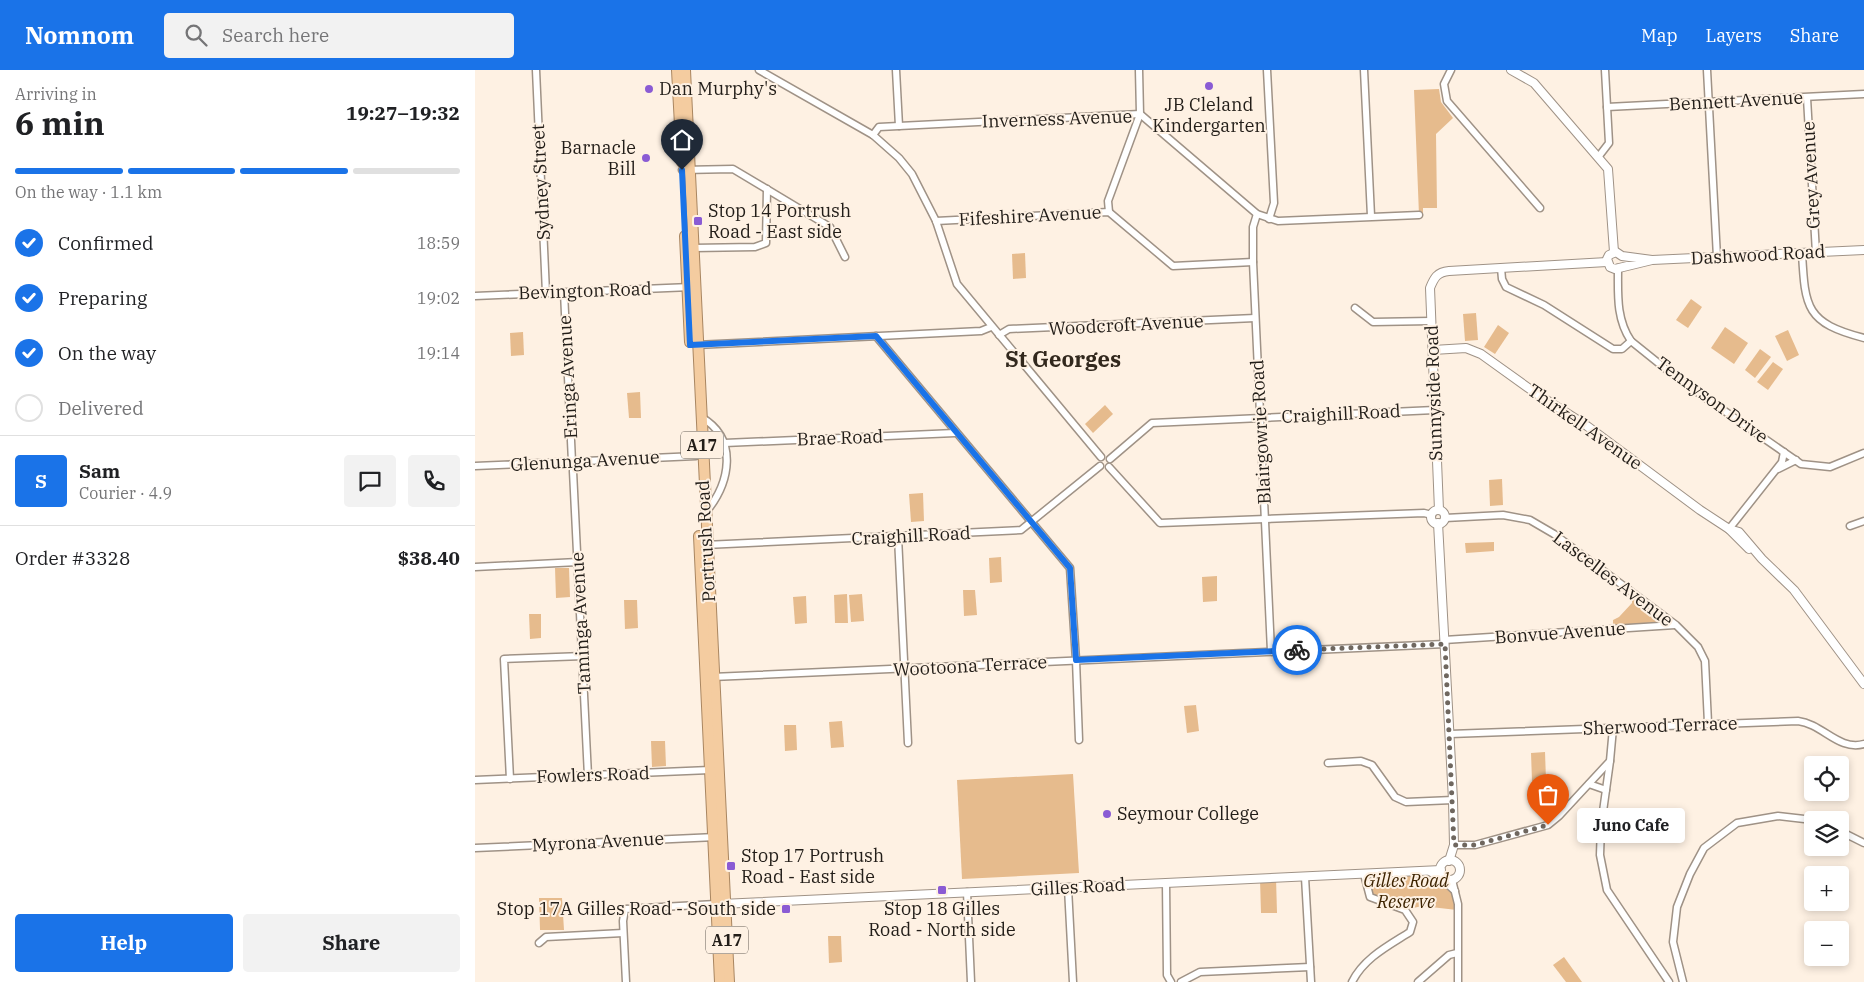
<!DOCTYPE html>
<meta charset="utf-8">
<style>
body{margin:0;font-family:"IBM Plex Serif",serif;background:#f2f2f2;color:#202124;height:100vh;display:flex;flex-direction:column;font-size:19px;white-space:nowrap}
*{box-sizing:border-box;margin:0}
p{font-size:16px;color:#757577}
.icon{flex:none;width:28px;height:28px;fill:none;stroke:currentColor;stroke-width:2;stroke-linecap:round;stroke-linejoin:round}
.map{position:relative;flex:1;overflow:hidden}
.details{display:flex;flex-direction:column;background:#fff;width:475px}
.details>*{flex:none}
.controls{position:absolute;left:1329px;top:686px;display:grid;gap:10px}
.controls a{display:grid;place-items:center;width:45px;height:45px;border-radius:5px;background:#fff;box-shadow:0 2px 8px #0003;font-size:25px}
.pin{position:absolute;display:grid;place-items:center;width:42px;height:42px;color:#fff;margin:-51px -21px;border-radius:50% 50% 50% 0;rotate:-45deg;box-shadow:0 0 5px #0007}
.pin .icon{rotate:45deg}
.courier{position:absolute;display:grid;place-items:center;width:50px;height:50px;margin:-25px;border:4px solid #1a73e8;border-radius:50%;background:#fff;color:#222;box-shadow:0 1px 6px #0007}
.bubble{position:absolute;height:35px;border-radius:5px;background:#fff;box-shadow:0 2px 8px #0003;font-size:16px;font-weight:800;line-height:35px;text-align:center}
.head em{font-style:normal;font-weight:800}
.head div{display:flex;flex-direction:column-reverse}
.head{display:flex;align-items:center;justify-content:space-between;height:85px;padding:0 15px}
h1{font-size:32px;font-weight:800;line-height:38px}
.bar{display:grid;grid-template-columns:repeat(4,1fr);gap:8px 5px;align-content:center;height:60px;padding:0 15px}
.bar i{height:6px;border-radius:4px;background:#e0e0e0}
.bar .current{background:#1a73e8}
.bar p{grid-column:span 4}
.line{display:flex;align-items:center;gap:12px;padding:0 15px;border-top:1px solid #e0e0e0}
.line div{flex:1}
.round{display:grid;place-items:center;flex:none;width:52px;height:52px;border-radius:5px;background:#f2f2f2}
ol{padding:0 15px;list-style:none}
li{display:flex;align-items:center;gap:15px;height:55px}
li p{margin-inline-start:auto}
li .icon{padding:5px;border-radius:50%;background:#1a73e8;color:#fff;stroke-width:4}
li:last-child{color:#757577}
li i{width:28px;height:28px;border:2px solid #e0e0e0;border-radius:50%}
.button{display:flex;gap:10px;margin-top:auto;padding:10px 15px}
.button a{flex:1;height:58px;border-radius:5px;background:#1a73e8;color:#fff;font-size:20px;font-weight:800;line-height:58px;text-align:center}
.button a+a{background:#f2f2f2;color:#202124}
header{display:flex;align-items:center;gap:30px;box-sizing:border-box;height:70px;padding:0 25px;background:#1a73e8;color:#fff}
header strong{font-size:24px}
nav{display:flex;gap:28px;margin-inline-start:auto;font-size:18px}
.search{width:350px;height:45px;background:#f2f2f2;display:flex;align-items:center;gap:12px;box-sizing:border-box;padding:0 18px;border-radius:5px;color:#757577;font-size:19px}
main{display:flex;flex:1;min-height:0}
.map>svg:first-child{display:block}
</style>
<header>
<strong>Nomnom</strong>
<div class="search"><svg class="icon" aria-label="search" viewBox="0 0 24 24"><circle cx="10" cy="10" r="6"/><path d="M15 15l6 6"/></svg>Search here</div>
<nav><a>Map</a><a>Layers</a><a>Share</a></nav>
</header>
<main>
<section class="details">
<div class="head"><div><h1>6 min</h1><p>Arriving in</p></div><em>19:27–19:32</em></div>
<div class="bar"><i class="current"></i><i class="current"></i><i class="current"></i><i></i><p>On the way · 1.1 km</p></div>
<ol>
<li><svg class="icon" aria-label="check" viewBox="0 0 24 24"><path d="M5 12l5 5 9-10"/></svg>Confirmed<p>18:59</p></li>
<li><svg class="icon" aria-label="check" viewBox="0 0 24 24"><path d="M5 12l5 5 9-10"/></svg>Preparing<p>19:02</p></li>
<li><svg class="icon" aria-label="check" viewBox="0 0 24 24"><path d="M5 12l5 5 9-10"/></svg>On the way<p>19:14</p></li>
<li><i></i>Delivered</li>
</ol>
<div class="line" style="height:90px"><b class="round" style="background:#1a73e8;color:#fff">S</b><div><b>Sam</b><p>Courier · 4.9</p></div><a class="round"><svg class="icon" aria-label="chat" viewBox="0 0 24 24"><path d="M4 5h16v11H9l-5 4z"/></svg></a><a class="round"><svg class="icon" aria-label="phone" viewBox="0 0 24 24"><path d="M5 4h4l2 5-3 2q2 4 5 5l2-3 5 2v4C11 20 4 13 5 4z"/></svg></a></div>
<div class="line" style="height:65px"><div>Order #3328</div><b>$38.40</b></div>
<div class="button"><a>Help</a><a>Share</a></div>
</section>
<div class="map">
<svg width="1389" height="912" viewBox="0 0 1389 912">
<rect width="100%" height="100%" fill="#fef1e3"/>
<g fill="#e6bb8d">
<path d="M964,19L966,32L978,48L961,64L962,138H948V144L944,145L939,20Z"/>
<path d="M550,183L551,208L538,209L537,184Z"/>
<path d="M1216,229L1227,237L1213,258L1201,250Z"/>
<path d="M1001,243L1003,270L990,271L988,244Z"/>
<path d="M1023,255L1034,263L1020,284L1009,277Z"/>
<path d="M1250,257L1273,273L1259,294L1236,278Z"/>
<path d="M1313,260L1324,285L1312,291L1300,266Z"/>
<path d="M48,262L49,285L36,286L35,263Z"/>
<path d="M1285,279L1296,287L1280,308L1270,300Z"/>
<path d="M1298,292L1308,299L1293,320L1282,312Z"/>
<path d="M165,322L166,348H154L152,323Z"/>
<path d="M630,335L638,344L618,363L610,354Z"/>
<path d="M1027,409L1028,435L1015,436L1014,410Z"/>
<path d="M448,423L449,451L436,452L434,424Z"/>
<path d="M1019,472V481L991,483L990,473Z"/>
<path d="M526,487L527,512L515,513L514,488Z"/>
<path d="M80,498H94L95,527L81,528Z"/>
<path d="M742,506V531L728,532L727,507Z"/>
<path d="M488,520H500L502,545L489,546Z"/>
<path d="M372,524L373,553H360L359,525Z"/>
<path d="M387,524L389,551L376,552L374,525Z"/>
<path d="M1157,525L1185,546L1184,552L1138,556V550L1144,547L1157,533Z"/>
<path d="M331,526L332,553L320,554L318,527Z"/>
<path d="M149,530H162L163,558L150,559Z"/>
<path d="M54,544H66V568L55,569Z"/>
<path d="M721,635L724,661L712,663L709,636Z"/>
<path d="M367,651L369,677L356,678L354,652Z"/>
<path d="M309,655H321L322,680L310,681Z"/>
<path d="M176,671H190L191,696L177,697Z"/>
<path d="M1070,682L1071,710L1057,711L1056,683Z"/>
<path d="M598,704L604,803L487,809L482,710Z"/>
<path d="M966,800L968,807L977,810L982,840L947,836L930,840L895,827L889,804Z"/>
<path d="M801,808L802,843H786L785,809Z"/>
<path d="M64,828H87L89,860H65Z"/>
<path d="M353,866H366L367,892L354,893Z"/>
<path d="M1089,887L1107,912H1091L1078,895Z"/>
</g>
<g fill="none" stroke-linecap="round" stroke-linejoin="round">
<defs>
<g id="minor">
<path d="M61,0L71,223"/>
<path d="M284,0L398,65L424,88L437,104L461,151L482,214L626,387"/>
<path d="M421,0L424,56"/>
<path d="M792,0L799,133L794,149"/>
<path d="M889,0L896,146"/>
<path d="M976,0L969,14L972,31L1065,138"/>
<path d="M1232,0L1242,187"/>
<path d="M1332,28L1341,183"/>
<path d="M1132,37L1389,24"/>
<path d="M398,65L404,57L665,44L782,144L803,151L944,145"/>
<path d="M1124,86L1134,73L1130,0"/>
<path d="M207,100L258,99L355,157L370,187"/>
<path d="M634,142L633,131L665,44L664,0"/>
<path d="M782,144L778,157V192L796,581"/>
<path d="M461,151L634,142L698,196L778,192"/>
<path d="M218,178L280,177L291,173L292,119"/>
<path d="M1327,183C1330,238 1331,253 1389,268"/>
<path d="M1026,198L1027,209L1031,217L1069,235L1138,279H1147L1156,271"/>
<path d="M1143,198C1143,224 1141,249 1156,271L1202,308L1326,394L1355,397L1389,383"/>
<path d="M89,222L97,392"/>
<path d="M0,226L216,217"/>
<path d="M880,238L898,252L956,251"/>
<path d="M524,265L534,259L780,248"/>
<path d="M401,266L595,498L601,590L604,670"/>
<path d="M221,275L506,261L516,257"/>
<path d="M226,347C264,369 255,413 231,442"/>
<path d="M227,374L480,363"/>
<path d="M635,389L677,353L960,340"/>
<path d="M0,396L221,386"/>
<path d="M634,397L685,453L949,443L957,445"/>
<path d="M1303,399L1321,390"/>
<path d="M98,401L113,706"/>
<path d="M970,448L1028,445L1055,450L1079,464L1201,555L1223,577L1230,591L1233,653"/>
<path d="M1375,456L1389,451"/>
<path d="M1254,459L1307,392L1309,382"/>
<path d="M423,467L433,673"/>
<path d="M230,475L546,460L625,396"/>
<path d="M0,497L103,492"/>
<path d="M969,570L1200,555"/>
<path d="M237,607L970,574"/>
<path d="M975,664L1323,651C1348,654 1363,681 1389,674"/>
<path d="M1135,691L1126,756L1125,785L1132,820L1194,912"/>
<path d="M853,693L886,691L897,695L920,727L931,732L978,730"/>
<path d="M35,709L29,589L109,586"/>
<path d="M0,710L235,700"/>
<path d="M1114,714L1131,720"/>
<path d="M1365,761L1389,773"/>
<path d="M979,775H1000L1073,755L1084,746L1135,691L1138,658"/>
<path d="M0,778L241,767"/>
<path d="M953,801L969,811L980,821"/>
<path d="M830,807L836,912"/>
<path d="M977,810L983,834V912"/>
<path d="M691,813L692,905L696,912"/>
<path d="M593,818L598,912"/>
<path d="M492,822L496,912"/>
<path d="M64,873L71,867L148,863"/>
<path d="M151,912L148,851L150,839L241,834"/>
<path d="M706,912L725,902L835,897"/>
<path d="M877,912C889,888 913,876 935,862L938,852L930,840L895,827L889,804"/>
<path d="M943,912L974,885L982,883"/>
<path d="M1208,912L1198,872L1202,837L1215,804L1229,778L1262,753L1303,746L1338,750"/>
</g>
<g id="tertiary">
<path d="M1036,0L1059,13L1133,99L1139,182"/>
<path d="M1177,190L1147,186L1141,182L1134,185L1132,189L1135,197L1140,199L1177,190L1389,180"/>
<path d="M958,280L991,278L1006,284L1059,322L1112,356L1225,440L1254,459L1264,462L1287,489L1319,520L1389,614"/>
<path d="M964,440L955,218C959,208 962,202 974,201L1132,192"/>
<circle cx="963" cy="447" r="7"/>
<path d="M963,453L978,730L979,775L974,791"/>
<path d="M1254,459L1274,479"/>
<circle cx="975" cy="800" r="10"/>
<path d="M246,834L966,800"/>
</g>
<g id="trunk">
<path d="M202,0L207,92"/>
<path d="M210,0L254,912"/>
<path d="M210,166L215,272"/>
<path d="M224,466L245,912"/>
</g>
</defs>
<use href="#minor" stroke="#9f9286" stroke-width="9"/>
<use href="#tertiary" stroke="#9f9286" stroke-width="10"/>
<use href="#trunk" stroke="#a98661" stroke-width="12"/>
<use href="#minor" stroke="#fff" stroke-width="6"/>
<use href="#tertiary" stroke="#fff" stroke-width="8"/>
<use href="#trunk" stroke="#f4cca0" stroke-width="10"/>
</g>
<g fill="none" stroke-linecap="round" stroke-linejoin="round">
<path stroke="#6f675f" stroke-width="5" stroke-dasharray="0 9" d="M822,580L970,574L979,775H1000L1073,755"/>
<path stroke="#1a73e8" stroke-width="6" d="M207,100L215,275L401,266L595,498L601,590L822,580"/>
</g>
<g fill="#8a5bd4" stroke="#fef1e3" stroke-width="2">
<circle cx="734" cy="16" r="5"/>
<circle cx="174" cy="19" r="5"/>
<circle cx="171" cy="88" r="5"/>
<rect x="218" y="146" width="10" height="10" rx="2.5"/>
<circle cx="632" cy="744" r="5"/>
<rect x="251" y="791" width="10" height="10" rx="2.5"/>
<rect x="462" y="815" width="10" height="10" rx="2.5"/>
<rect x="306" y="834" width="10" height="10" rx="2.5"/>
</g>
<g text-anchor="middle" stroke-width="4" stroke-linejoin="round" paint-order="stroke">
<g fill="#fef1e3" stroke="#645d55" stroke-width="1">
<rect x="206" y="361.5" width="42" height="27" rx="4"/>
<rect x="231" y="856.5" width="42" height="27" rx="4"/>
</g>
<g font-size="16" font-weight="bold" fill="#221d18">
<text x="227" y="381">A17</text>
<text x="252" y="876">A17</text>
</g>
<g font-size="18" fill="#221d18" stroke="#fef1e3" text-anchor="start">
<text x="184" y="25">Dan Murphy's</text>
<text x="734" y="41" text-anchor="middle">JB Cleland<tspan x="734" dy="21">Kindergarten</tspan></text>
<text x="161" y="84" text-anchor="end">Barnacle<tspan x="161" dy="21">Bill</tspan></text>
<text x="233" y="147">Stop 14 Portrush<tspan x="233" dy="21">Road - East side</tspan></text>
<text x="642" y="750">Seymour College</text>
<text x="266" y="792">Stop 17 Portrush<tspan x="266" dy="21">Road - East side</tspan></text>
<text x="301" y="845" text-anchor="end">Stop 17A Gilles Road - South side</text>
<text x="467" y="845" text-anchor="middle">Stop 18 Gilles<tspan x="467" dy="21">Road - North side</tspan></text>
</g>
<g font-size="18" fill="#221d18" stroke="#fef1e3">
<text transform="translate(1261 31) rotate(-3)" y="6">Bennett Avenue</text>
<text transform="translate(582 49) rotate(-2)" y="6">Inverness Avenue</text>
<text transform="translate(1336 105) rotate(-93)" y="6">Grey Avenue</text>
<text transform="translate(66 112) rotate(-93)" y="6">Sydney Street</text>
<text transform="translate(555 146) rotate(-3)" y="6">Fifeshire Avenue</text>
<text transform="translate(1283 185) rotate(-3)" y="6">Dashwood Road</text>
<text transform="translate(110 221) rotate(-2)" y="6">Bevington Road</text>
<text transform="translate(651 255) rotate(-3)" y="6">Woodcroft Avenue</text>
<text transform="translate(93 307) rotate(-93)" y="6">Eringa Avenue</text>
<text transform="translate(959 323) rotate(-92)" y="6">Sunnyside Road</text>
<text transform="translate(1237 330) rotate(36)" y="6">Tennyson Drive</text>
<text transform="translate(866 344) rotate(-3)" y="6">Craighill Road</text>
<text transform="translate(1110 357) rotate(35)" y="6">Thirkell Avenue</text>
<text transform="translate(786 362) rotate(-93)" y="6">Blairgowrie Road</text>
<text transform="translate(365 368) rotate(-2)" y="6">Brae Road</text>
<text transform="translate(110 391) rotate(-3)" y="6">Glenunga Avenue</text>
<text transform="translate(436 466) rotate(-3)" y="6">Craighill Road</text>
<text transform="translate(231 471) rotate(-93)" y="6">Portrush Road</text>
<text transform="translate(1138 509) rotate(37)" y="6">Lascelles Avenue</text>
<text transform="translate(106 553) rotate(-93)" y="6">Taminga Avenue</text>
<text transform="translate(1085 563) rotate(-4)" y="6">Bonvue Avenue</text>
<text transform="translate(495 596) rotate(-3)" y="6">Wootoona Terrace</text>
<text transform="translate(1185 656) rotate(-2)" y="6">Sherwood Terrace</text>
<text transform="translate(118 705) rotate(-2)" y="6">Fowlers Road</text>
<text transform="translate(123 772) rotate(-3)" y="6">Myrona Avenue</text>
<text transform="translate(603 817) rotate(-3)" y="6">Gilles Road</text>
</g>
<g font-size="18" font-style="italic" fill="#3d2301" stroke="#fef1e3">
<text x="931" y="817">Gilles Road<tspan x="931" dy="21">Reserve</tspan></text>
</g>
<g font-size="22" font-weight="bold" fill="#32281d" stroke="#fef1e3">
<text x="588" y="297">St Georges</text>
</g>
</g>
</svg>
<div class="controls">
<a><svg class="icon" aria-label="locate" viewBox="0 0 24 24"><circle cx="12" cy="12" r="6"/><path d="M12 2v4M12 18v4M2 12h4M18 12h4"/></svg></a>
<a><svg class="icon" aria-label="layers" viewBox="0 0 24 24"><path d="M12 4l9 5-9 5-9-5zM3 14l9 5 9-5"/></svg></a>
<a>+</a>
<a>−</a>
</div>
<div class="pin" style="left:1073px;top:755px;background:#ea580c"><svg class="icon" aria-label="bag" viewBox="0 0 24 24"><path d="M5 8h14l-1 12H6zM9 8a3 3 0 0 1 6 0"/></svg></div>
<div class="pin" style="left:207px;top:100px;background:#1f2937"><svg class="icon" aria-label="home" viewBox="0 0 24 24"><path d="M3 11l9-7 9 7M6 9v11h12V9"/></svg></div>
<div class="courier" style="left:822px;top:580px"><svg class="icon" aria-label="bike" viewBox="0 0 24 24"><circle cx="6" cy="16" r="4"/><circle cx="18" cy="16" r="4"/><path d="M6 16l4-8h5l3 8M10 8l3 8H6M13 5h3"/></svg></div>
<div class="bubble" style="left:1102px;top:738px;width:108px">Juno Cafe</div>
</div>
</main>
